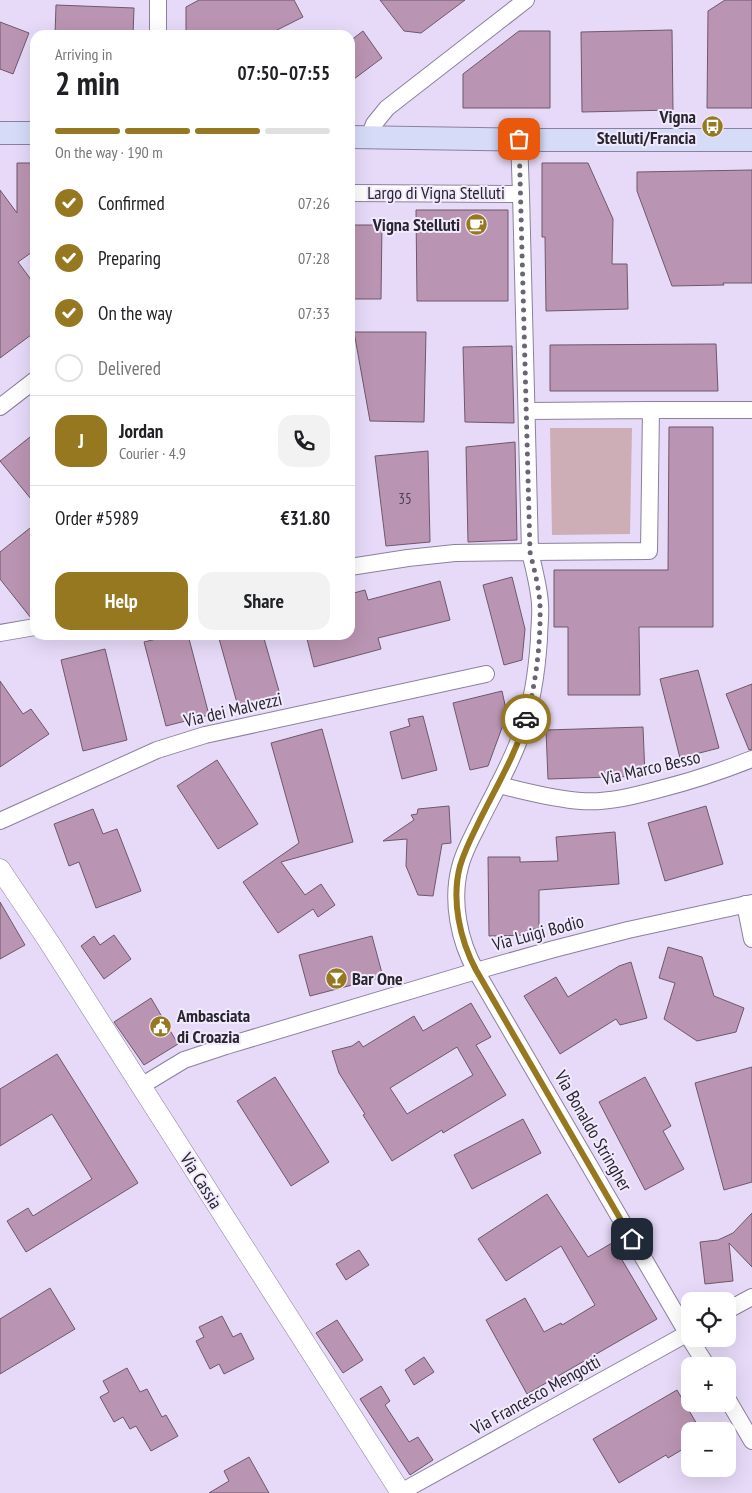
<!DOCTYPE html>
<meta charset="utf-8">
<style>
body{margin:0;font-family:"PT Sans Narrow",sans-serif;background:#f2f2f2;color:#202124;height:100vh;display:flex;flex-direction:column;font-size:19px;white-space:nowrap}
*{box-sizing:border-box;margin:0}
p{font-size:16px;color:#757577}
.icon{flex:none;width:28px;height:28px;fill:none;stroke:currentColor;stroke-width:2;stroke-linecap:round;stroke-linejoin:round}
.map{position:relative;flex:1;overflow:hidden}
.panel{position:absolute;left:30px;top:30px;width:325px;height:610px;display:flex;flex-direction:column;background:#fff;border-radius:15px;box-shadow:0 5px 20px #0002}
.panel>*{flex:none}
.buttons{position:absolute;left:681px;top:1292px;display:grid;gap:10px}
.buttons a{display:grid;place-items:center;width:55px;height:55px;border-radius:10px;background:#fff;box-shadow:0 5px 20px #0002;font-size:25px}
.pin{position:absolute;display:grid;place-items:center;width:42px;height:42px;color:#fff;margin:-21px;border-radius:10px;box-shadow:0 2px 8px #0006}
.courier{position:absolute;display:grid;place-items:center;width:50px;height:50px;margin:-25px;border:4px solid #967820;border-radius:50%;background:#fff;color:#222;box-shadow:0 1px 6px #0007}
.overview em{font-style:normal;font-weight:700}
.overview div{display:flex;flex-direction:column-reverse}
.overview{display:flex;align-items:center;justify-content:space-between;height:85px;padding:0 25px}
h1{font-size:32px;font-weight:700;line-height:38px}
.bar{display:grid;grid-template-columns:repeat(4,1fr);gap:8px 5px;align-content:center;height:60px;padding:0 25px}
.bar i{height:6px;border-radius:4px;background:#e0e0e0}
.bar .on{background:#967820}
.bar p{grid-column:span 4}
.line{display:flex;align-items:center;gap:12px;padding:0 25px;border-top:1px solid #e0e0e0}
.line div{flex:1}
.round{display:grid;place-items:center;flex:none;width:52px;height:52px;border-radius:15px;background:#f2f2f2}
ol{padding:0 25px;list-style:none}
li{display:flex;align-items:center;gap:15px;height:55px}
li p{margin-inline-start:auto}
li .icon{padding:5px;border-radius:50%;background:#967820;color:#fff;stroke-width:4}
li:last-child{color:#757577}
li i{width:28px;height:28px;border:2px solid #e0e0e0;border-radius:50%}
.cta{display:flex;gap:10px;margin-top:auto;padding:10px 25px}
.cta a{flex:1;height:58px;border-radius:15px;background:#967820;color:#fff;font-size:20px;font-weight:700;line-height:58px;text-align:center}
.cta a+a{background:#f2f2f2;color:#202124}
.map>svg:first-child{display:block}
</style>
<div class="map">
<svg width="752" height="1493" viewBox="0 0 752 1493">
<rect width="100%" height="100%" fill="#e6daf8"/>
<path fill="#ceaeb6" d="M550,428H632L630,534L552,535Z"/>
<g fill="#ba95b3" stroke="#6f576b" fill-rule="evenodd">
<path d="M199,0H294L303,17L275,31H222V35H186V7Z"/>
<path d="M380,0H465L421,33L404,31Z"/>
<path d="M725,0H752V108H707L708,11Z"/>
<path d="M56,5L134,8L133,35H55Z"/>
<path d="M0,22L29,33L13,74L0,69Z"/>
<path d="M672,30L673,110L582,112L581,32Z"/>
<path d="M363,31L382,58L350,82V41Z"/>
<path d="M519,31H550V108H463V74Z"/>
<path d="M17,163H35V250L18,262L35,285V332L0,358V190L17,213Z"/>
<path d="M542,163H588L613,219L612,264H627L628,309L546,311L545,237H542Z"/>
<path d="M752,170V283H723L724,285L672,286L637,191V172Z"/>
<path d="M416,210H508V301H417Z"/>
<path d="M350,225H382L381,299H350Z"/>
<path d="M354,332H426L424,422L370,421Z"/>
<path d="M716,344L718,391H550V345Z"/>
<path d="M512,346L514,423L465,422L463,347Z"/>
<path d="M669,427H713V627H639L640,695H568V627H554V570H668Z"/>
<path d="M35,433V504L0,461Z"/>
<path d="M515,442L517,540L468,542L466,447Z"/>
<path d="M428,451L430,542L386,546L375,456Z"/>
<path d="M35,524V617L31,618L0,579V552Z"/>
<path d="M512,577L525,629L522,660L504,665L483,585Z"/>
<path d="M440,581L450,620L378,638L381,649L314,667L306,635H350V594L365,590L368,600Z"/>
<path d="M173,635H188L209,715L166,726L144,642Z"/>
<path d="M218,635H263L281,698L239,710Z"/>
<path d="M105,649L127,740L83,751L61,660Z"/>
<path d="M698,670L719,748L680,758L660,679Z"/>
<path d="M0,681L23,714L31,709L49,734L0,767Z"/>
<path d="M752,684V749L749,750L726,694Z"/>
<path d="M502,691L507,714L488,766L470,770L453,703Z"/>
<path d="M423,716L437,770L402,779L390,732L410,726L408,719Z"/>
<path d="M643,727L645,776L548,779L546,730Z"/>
<path d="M322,729L353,842L281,862L305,895L321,884L335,905L318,917L313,909L278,933L243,882L299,843L271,743Z"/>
<path d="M217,760L258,824L218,849L177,786Z"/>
<path d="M449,806L451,843L442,844L433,896L418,895L406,866L407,839L383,841L414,820L411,815L417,814L418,809Z"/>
<path d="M706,806L723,864L665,881L648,823Z"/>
<path d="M93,809L103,834L117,829L141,891L96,908L79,862L69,866L54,824Z"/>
<path d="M615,832L619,884L539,890V929H533V935L489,936L488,857H520V862L558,861L556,837Z"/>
<path d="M0,902L25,945L0,959Z"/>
<path d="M114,935L131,959L104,979L81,946L94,936L100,945Z"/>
<path d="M372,936L383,977L310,996L299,955Z"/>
<path d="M668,947L702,957L714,996L744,1008L736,1032L697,1041L664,1019L675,983L659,978Z"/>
<path d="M631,962L647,1018L620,1025L616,1019L560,1054L524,996L556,977L568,997L619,966Z"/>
<path d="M151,998L178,1044L144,1065L114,1022Z"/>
<path d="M471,1003L491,1037L476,1045L506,1095L443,1133L442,1130L392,1161L363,1115L365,1114L339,1073L332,1051L352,1046L359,1041L363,1047L414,1016L423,1031ZM457,1047L473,1075L407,1114L390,1088Z"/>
<path d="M57,1054L138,1183L26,1252L7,1221L28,1208L33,1216L92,1179L52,1114L0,1146V1089Z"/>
<path d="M752,1067V1182L724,1190L695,1083Z"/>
<path d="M275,1077L329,1162L291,1186L237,1101Z"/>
<path d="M645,1077L671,1126L663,1131L684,1169L645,1190L599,1102Z"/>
<path d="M523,1119L541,1153L472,1189L454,1155Z"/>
<path d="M547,1194L588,1257L612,1243L657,1319L527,1394L486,1320L525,1298L544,1332L561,1323L562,1325L595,1305L561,1246L506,1281L478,1239Z"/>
<path d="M752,1213V1267L729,1243L733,1281L705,1284L700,1242L718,1240L733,1233Z"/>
<path d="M359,1250L369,1265L346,1280L336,1264Z"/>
<path d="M50,1288L75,1329L0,1374V1319Z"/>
<path d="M222,1316L233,1337L241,1333L254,1359L224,1374L219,1364L210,1369L196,1341L204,1337L199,1327Z"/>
<path d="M337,1320L363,1360L343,1373L316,1333Z"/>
<path d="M424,1357L434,1372L414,1385L405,1370Z"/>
<path d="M127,1368L140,1392L147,1389L162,1417L166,1415L178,1436L151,1451L136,1426L130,1429L123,1417L114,1422L100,1397L109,1392L103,1381Z"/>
<path d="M381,1386L390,1401L385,1405L409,1442L418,1437L433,1460L410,1475L360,1399Z"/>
<path d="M677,1390L701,1431H690V1445L668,1458L666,1455L619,1483L593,1439Z"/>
<path d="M249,1457L269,1493H209L229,1481L224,1471Z"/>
</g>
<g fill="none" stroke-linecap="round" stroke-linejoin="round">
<defs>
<g id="minor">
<path d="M158,35V0"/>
<path d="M369,137L374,124L387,108L526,0"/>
<path d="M350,193L521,194L519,139"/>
<path d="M521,194L530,552L649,551L651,410L527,411"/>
<path d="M0,407L35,380"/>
<path d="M651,410H752"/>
<path d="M350,567L408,558L455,553L530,552C534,569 539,587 540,604C541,616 539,627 539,639C537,669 533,700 523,729C512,763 492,796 476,829C470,841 463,854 460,867C451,901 459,941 476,971L690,1338"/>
<path d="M0,633L35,627"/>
<path d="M498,785C525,791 552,799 581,801C608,803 634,796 660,789C692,781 722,771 752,759"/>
<path d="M0,821L157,750L205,735L486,674"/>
<path d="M745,904L752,939"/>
<path d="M141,1086L184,1060L226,1046L476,971L554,949L628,930L752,903"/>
<path d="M728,1310L752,1297"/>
<path d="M690,1339L707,1366"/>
<path d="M728,1400L752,1441"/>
<path d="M401,1492L690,1332"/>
</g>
<path id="tertiary" d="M0,869L49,942L401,1493"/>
<g id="secondary">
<path d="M0,133H35"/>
<path d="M350,137L539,140H752"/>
</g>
</defs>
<use href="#minor" stroke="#8c819c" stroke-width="18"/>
<use href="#tertiary" stroke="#8c819c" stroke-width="21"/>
<use href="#secondary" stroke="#8c819c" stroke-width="24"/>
<use href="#minor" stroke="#fff" stroke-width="16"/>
<use href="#tertiary" stroke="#fff" stroke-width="20"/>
<use href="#secondary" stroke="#d6dbf8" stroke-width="22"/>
</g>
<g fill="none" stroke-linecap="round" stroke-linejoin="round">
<path stroke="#6b6476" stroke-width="5" stroke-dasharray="0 9" d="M519,139L530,552C534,569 539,587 540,605C541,642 536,684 526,719"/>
<path stroke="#967820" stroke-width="6" d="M526,719C515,757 493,792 476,828C470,840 464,853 460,866C451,900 460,940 476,970L632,1239"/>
</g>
<defs>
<symbol id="bus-disc" viewBox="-11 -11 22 22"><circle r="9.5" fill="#967820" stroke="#f1eafc"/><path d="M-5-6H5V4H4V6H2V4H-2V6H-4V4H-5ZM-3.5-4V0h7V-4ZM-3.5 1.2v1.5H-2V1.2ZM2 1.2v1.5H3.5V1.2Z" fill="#fff"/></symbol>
<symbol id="cafe-disc" viewBox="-11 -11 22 22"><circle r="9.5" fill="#967820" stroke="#f1eafc"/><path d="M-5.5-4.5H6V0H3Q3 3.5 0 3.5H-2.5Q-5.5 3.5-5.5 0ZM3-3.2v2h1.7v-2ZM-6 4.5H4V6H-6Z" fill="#fff"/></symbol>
<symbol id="bar-disc" viewBox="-11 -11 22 22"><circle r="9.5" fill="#967820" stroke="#f1eafc"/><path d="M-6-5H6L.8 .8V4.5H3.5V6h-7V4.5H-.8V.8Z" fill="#fff"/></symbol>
<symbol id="civic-disc" viewBox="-11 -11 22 22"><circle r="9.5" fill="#967820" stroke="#f1eafc"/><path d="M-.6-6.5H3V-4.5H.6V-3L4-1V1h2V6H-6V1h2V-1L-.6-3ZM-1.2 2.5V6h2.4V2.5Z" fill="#fff"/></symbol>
</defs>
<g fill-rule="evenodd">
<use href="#bus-disc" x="700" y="114" width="25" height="25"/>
<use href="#cafe-disc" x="464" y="212" width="25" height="25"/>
<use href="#bar-disc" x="324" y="966" width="25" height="25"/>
<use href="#civic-disc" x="148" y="1014" width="25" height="25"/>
</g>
<g text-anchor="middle" stroke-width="4" stroke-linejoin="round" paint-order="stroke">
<g font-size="15" fill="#4d4151">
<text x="405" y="504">35</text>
</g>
<g font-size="18" font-weight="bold" fill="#292530" stroke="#f1eafc" text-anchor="end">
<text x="696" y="123">Vigna<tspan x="696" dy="21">Stelluti/Francia</tspan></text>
<text x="460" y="231">Vigna Stelluti</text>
<text x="352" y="985" text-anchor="start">Bar One</text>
<text x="177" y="1022" text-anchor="start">Ambasciata<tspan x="177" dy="21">di Croazia</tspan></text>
</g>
<g font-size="18" fill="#292530" stroke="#f1eafc">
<text x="436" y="199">Largo di Vigna Stelluti</text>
<text transform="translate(233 710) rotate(-13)" y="6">Via dei Malvezzi</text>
<text transform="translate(651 768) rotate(-13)" y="6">Via Marco Besso</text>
<text transform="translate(538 933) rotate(-15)" y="6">Via Luigi Bodio</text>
<text transform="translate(593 1131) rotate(60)" y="6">Via Bonaldo Stringher</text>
<text transform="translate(201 1181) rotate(58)" y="6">Via Cassia</text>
<text transform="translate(536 1395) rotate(-29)" y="6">Via Francesco Mengotti</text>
</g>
</g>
</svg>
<div class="buttons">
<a><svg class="icon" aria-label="locate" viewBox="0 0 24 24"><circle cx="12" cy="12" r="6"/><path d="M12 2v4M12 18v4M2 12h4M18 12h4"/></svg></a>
<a>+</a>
<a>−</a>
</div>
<div class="pin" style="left:519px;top:139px;background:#ea580c"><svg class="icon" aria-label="bag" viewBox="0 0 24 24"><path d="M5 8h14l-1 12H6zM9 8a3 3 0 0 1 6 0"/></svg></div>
<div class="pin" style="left:632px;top:1239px;background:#1f2937"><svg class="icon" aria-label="home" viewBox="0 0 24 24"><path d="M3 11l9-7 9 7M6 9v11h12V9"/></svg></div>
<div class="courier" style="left:526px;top:719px"><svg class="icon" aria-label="car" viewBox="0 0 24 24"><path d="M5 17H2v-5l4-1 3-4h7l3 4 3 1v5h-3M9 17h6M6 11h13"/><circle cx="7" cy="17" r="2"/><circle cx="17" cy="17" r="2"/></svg></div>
<section class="panel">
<div class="overview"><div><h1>2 min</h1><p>Arriving in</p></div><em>07:50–07:55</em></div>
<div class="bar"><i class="on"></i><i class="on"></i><i class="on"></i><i></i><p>On the way · 190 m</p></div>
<ol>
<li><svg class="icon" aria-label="check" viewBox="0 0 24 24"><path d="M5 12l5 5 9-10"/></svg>Confirmed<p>07:26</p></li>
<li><svg class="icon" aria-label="check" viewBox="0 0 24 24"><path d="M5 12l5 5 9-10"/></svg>Preparing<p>07:28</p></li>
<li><svg class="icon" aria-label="check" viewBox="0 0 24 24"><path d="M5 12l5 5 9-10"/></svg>On the way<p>07:33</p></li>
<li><i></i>Delivered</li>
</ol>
<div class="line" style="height:90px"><b class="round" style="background:#967820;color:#fff">J</b><div><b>Jordan</b><p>Courier · 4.9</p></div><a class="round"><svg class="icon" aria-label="phone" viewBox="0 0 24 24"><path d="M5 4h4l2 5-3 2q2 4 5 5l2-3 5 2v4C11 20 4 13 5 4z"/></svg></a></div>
<div class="line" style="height:65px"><div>Order #5989</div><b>€31.80</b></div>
<div class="cta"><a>Help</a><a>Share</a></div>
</section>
</div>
